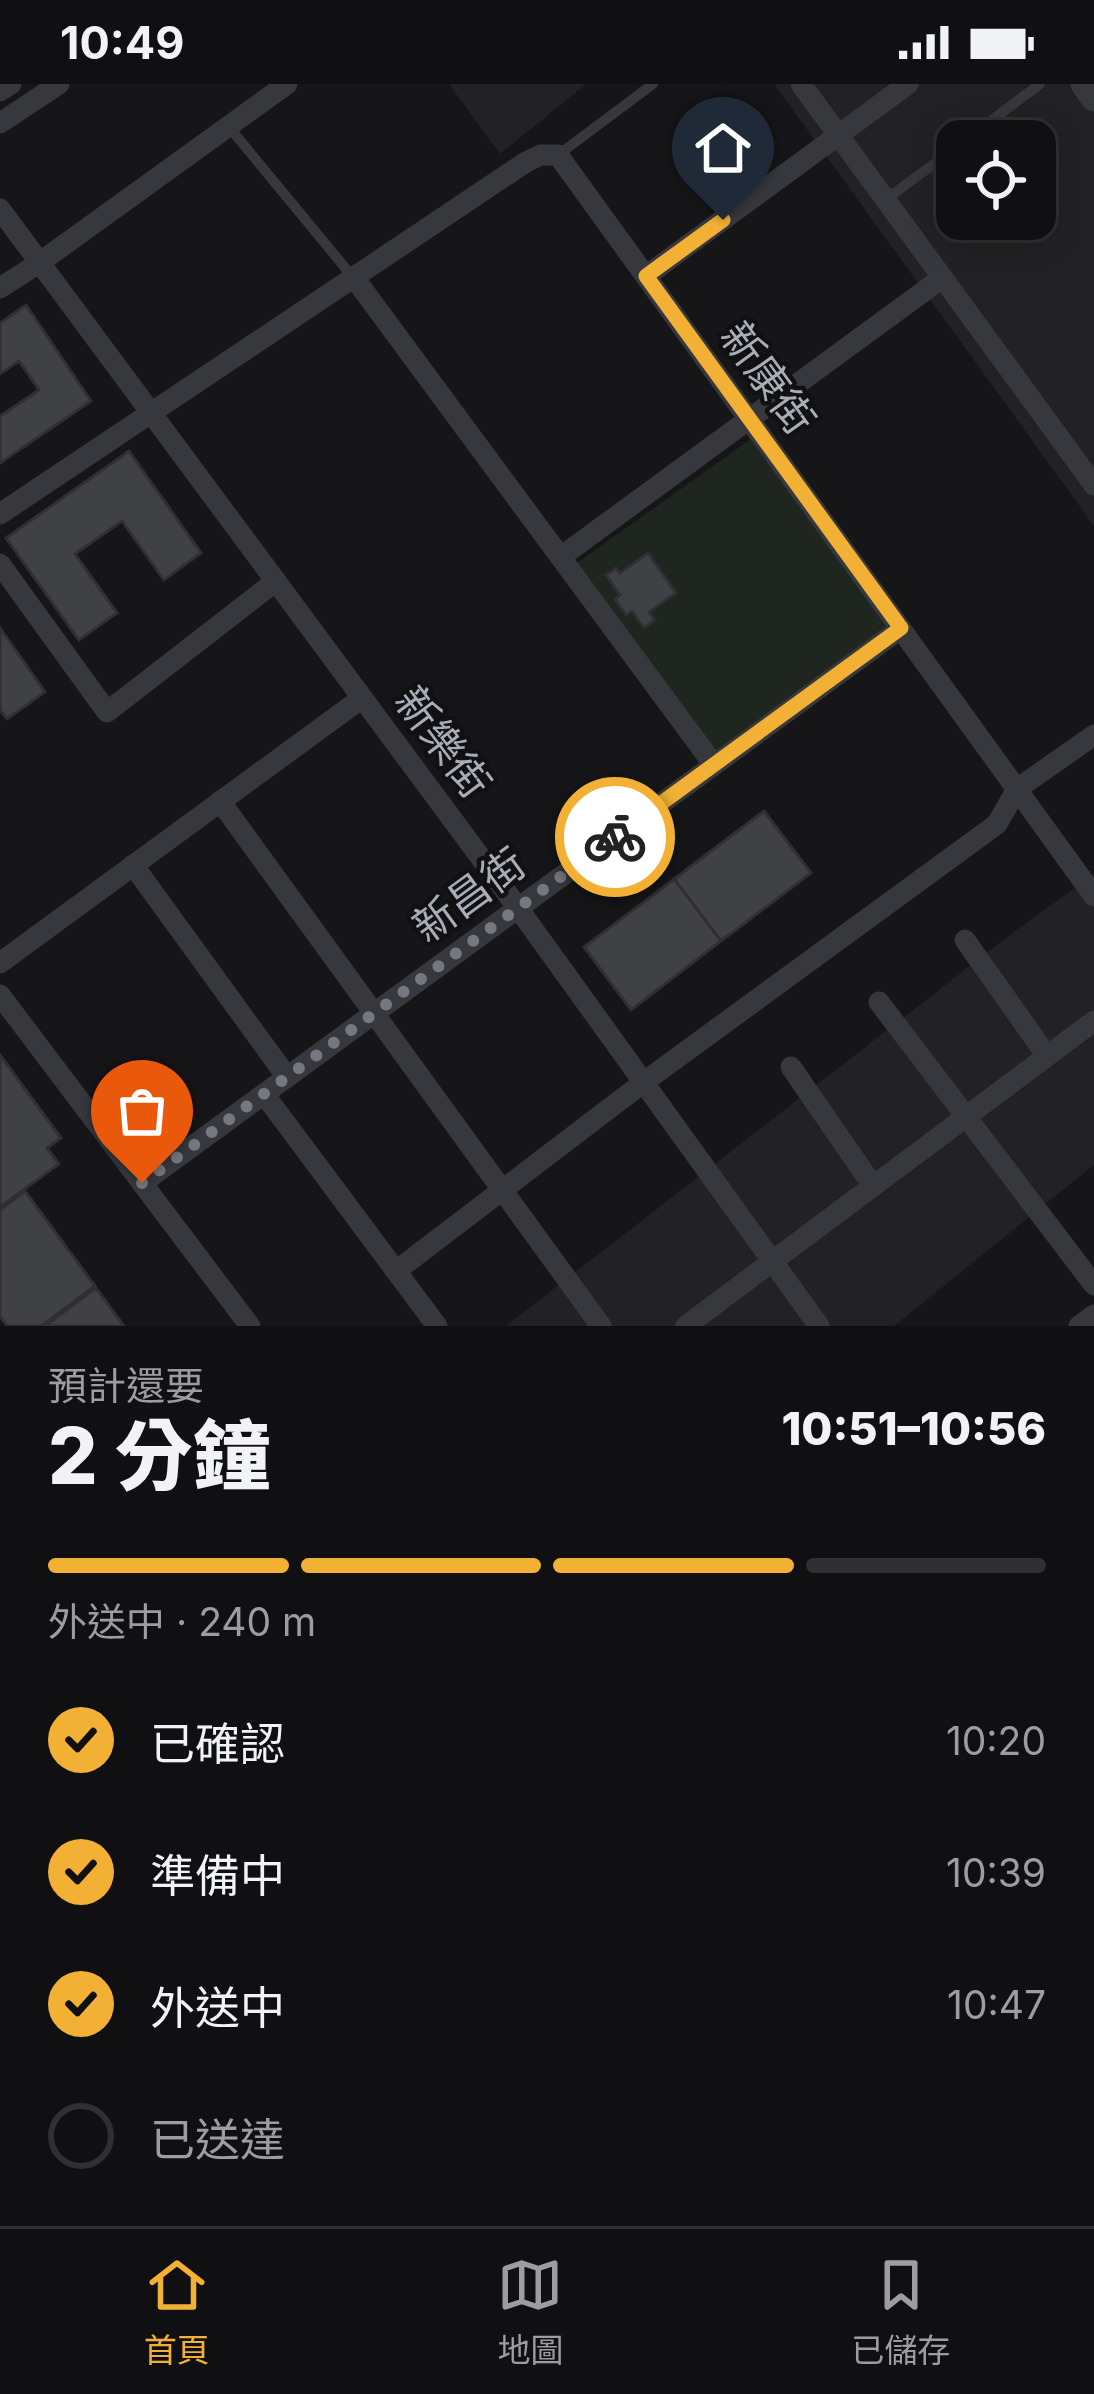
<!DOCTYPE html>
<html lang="zh-TW">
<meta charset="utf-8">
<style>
body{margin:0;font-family:Inter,"Noto Sans TC",sans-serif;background:#19191b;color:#f1f3f6;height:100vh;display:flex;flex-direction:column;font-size:45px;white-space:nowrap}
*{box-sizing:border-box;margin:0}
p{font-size:39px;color:#9c9d9f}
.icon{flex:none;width:66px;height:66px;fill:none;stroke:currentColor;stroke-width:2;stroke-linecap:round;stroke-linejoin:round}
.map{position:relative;height:1242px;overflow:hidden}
.side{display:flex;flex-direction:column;background:#101012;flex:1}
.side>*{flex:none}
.controls{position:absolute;left:936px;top:36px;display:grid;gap:24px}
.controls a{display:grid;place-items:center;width:120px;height:120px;border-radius:24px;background:#101012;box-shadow:0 6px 30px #0003,0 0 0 3px #303032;font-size:60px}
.pin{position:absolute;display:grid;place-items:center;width:102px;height:102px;color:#fff;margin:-123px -51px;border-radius:50% 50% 50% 0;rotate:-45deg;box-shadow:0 0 12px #0007}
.pin .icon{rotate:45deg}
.courier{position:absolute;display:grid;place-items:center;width:120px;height:120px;margin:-60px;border:9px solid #f2b134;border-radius:50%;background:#fff;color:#222;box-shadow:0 3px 15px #0007}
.headline em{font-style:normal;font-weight:800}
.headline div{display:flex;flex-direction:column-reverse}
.headline{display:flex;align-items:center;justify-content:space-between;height:204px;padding:0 48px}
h1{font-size:78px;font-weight:800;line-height:90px}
.bar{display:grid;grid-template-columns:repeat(4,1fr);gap:18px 12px;align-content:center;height:144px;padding:0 48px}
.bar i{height:15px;border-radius:9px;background:#303032}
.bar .active{background:#f2b134}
.bar p{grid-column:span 4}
ol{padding:0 48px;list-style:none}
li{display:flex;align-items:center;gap:36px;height:132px}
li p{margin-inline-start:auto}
li .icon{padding:12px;border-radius:50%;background:#f2b134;color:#111;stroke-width:4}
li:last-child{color:#9c9d9f}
li i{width:66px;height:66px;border:6px solid #303032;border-radius:50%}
.status{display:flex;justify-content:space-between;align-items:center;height:84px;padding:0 60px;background:#101012;direction:ltr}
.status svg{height:33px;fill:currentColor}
.menu{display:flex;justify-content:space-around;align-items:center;height:168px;border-top:3px solid #303032;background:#101012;font-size:33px;color:#9c9d9f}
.menu a{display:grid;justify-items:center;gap:6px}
.menu .active{color:#f2b134}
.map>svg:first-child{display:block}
</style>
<div class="status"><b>10:49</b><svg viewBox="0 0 49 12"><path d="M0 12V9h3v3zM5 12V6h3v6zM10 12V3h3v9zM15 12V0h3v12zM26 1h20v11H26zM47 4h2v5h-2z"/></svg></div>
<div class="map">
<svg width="1094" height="1242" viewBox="0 0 1094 1242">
<rect width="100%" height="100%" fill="#161618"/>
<g fill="#222225" fill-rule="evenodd">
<path d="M449,0H586L500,70Z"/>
<path d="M774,0H1094V442ZM957,57H1035V135H957Z"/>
<path d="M1094,790V1081L894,1242H506L1007,853Z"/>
</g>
<path fill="#1e261f" d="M751,355L892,541L709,676L567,486Z"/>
<g fill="#404145" stroke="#303034" stroke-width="3">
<path d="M26,221L91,317L0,379V332L39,306L19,277L0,290V239Z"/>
<path d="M129,367L201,469L164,496L122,437L75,470L117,529L79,556L6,454Z"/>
<path d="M648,469L676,509L649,528L655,536L644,544L632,527L626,531L615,515L620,511L606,491L616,484L620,489Z"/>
<path d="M0,544L45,608L7,635L0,626Z"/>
<path d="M764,727L811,789L721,857L674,795Z"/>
<path d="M674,795L721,857L631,926L584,863Z"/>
<path d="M0,971L61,1054L47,1064L59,1080L0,1123Z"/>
<path d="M25,1107L95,1202L41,1242H7L0,1232V1126Z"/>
<path d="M96,1204L124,1242H45Z"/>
</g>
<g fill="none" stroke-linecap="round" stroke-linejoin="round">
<g stroke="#37383d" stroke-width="10">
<path d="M229,43L352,192"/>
<path d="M964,57L1040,0"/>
<path d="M558,71L653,0"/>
<path d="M885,116L957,63"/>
</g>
<g stroke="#37383d" stroke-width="21">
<path d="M801,0L1094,401"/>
<path d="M0,7L11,0"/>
<path d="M0,39L59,0"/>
<path d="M0,125L518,824L819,1242"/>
<path d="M646,192L908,0"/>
<path d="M355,195L714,681"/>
<path d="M0,204L39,179L287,0"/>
<path d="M0,430L526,78L541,71H558L1094,812"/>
<path d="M562,472L942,194"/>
<path d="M0,480L107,628L276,497"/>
<path d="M220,717L601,1242"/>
<path d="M133,781L287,993"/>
<path d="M965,856L1047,972"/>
<path d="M0,879L362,614"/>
<path d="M0,911L250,1242"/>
<path d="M879,918L1094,1201"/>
<path d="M791,983L873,1102"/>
<path d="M264,1010L437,1242"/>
<path d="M142,1099L900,545"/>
<path d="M396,1187L644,998L997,740L1017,705L1094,651"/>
<path d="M686,1242L1094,937"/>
<path d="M1079,1242L1094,1231"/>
</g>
<path stroke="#37383d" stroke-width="27" d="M1084,0L1094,14"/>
</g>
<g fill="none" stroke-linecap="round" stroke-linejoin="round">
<path stroke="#757880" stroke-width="12" stroke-dasharray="0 21.6" d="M142,1099L615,753"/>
<path stroke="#f2b134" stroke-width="15" d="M615,753L901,544L646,192L723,136"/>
</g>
<g text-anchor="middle" stroke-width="9" stroke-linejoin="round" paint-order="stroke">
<g font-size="42" fill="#a8adb8" stroke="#111113">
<text transform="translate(768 294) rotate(54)" y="15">新康街</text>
<text transform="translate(443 658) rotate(53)" y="15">新樂街</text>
<text transform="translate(469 811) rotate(-36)" y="15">新昌街</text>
</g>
</g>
</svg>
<div class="controls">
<a><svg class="icon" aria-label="locate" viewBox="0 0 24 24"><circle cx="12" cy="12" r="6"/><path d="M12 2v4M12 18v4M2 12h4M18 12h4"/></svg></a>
</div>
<div class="pin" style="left:142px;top:1099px;background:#ea580c"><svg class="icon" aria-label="bag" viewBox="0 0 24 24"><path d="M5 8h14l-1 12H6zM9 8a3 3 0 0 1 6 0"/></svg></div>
<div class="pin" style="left:723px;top:136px;background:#1f2937"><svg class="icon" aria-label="home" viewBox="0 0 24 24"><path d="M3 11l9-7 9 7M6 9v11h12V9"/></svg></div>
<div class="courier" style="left:615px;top:753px"><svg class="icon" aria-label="bike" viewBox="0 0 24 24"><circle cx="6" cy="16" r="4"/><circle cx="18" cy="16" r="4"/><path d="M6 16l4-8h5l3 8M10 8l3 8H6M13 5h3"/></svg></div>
</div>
<section class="side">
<div class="headline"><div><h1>2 分鐘</h1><p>預計還要</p></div><em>10:51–10:56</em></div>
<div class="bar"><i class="active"></i><i class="active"></i><i class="active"></i><i></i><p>外送中 · 240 m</p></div>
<ol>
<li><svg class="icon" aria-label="check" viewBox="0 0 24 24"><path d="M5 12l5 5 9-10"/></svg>已確認<p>10:20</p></li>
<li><svg class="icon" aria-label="check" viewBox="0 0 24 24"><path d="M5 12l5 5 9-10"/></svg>準備中<p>10:39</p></li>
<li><svg class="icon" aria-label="check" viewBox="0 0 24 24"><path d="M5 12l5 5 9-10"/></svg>外送中<p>10:47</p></li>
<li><i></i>已送達</li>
</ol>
</section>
<nav class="menu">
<a class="active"><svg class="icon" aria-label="home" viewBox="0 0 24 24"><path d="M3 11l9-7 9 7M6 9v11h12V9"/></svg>首頁</a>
<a><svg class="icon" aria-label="map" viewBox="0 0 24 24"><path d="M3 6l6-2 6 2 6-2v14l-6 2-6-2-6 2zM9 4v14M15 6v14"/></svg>地圖</a>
<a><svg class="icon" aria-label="saved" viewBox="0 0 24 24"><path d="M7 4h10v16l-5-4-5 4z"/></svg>已儲存</a>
</nav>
